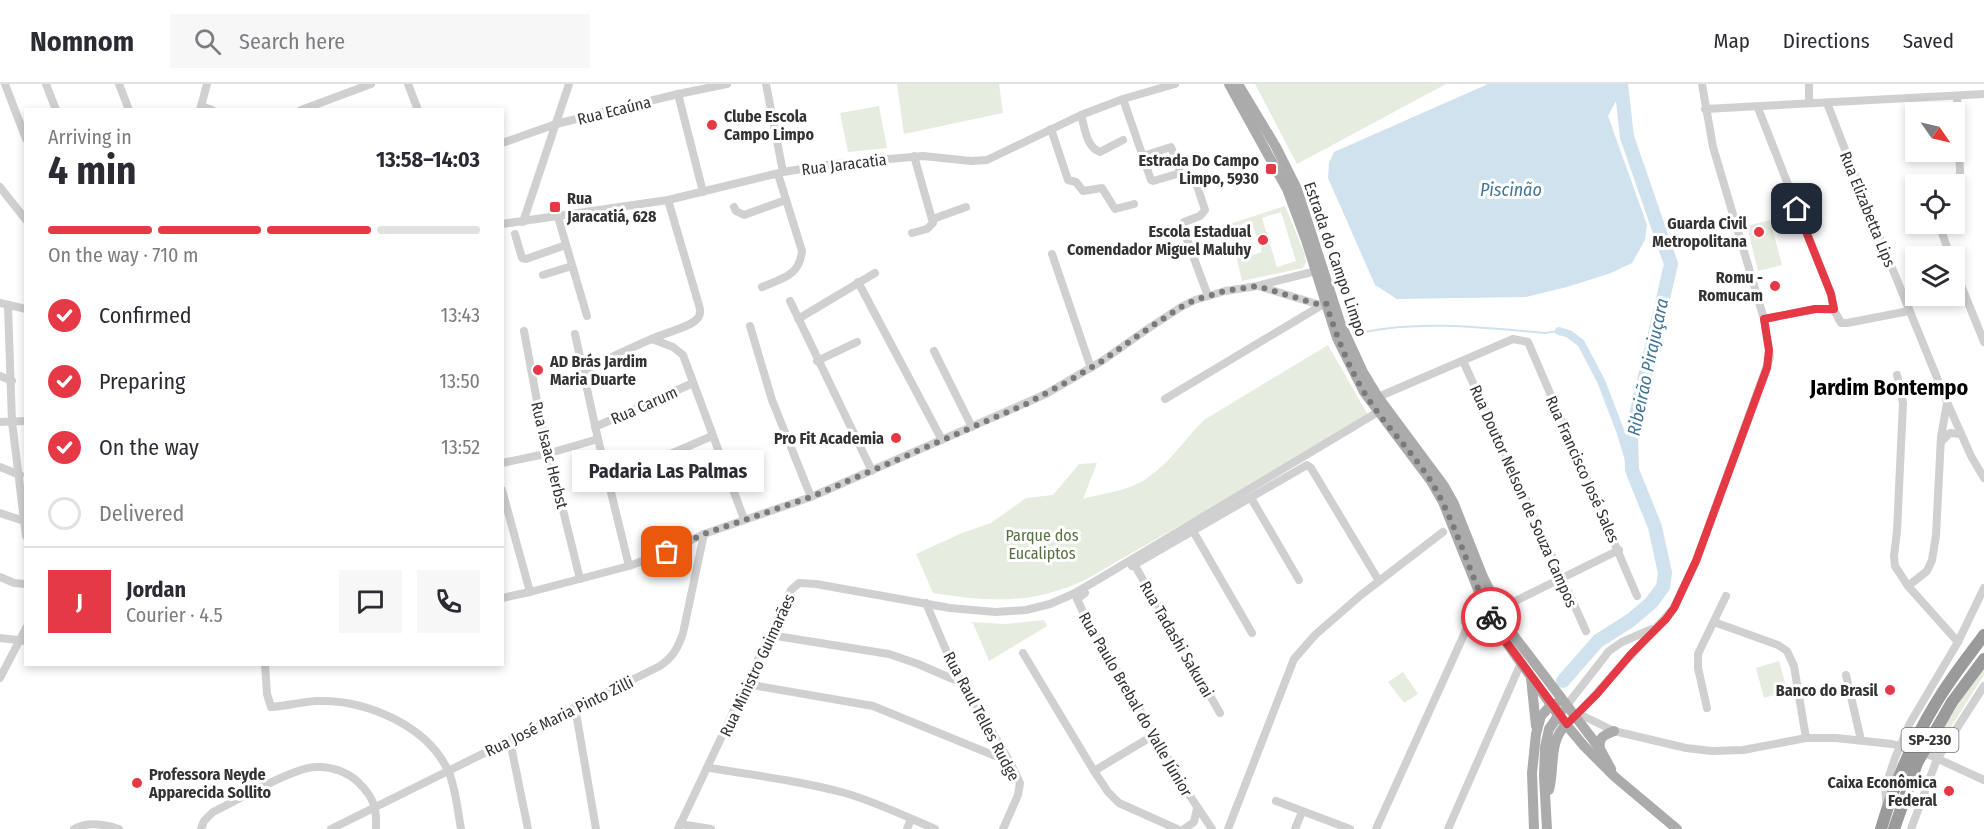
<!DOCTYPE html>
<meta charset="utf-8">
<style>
body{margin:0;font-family:"Fira Sans Condensed",sans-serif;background:#f7f7f7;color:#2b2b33;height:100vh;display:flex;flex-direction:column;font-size:22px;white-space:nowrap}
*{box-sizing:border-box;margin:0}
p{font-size:20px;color:#7c7c81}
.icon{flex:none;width:33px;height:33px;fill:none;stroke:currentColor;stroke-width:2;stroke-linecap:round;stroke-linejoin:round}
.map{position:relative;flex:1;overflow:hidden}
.details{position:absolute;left:24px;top:24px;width:480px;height:558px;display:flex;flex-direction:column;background:#fff;border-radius:0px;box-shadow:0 3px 9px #0003}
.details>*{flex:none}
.needle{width:39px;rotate:124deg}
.tools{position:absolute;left:1905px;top:18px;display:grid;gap:12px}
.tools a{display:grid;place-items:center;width:60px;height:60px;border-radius:0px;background:#fff;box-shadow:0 3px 9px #0003;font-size:30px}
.pin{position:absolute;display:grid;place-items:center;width:51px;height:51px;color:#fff;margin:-26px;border-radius:12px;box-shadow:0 3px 9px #0006}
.courier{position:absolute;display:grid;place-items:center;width:60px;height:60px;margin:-30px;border:4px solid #e63946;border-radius:50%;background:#fff;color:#222;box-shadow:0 2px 8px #0007}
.bubble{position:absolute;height:42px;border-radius:0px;background:#fff;box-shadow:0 3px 9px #0003;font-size:20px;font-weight:700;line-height:42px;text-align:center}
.overview em{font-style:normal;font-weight:700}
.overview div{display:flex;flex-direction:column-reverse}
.overview{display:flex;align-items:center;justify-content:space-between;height:102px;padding:0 24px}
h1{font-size:39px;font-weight:700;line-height:45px}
.bar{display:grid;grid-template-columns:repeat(4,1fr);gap:9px 6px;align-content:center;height:72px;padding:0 24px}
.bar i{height:8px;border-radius:4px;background:#e1e1e2}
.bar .active{background:#e63946}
.bar p{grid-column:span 4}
.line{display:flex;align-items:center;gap:15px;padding:0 24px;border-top:2px solid #e1e1e2}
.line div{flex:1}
.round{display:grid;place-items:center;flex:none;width:63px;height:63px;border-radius:0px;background:#f7f7f7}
ol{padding:0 24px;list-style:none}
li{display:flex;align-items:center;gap:18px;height:66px}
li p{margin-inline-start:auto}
li .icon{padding:6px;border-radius:50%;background:#e63946;color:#fff;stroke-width:4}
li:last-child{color:#7c7c81}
li i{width:33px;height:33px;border:3px solid #e1e1e2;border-radius:50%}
header{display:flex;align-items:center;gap:36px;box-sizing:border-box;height:84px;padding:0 30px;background:#fff;border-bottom:2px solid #e1e1e2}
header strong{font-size:28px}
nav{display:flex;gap:33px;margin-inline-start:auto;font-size:21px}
.search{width:420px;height:54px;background:#f7f7f7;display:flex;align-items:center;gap:15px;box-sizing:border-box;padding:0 21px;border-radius:0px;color:#7c7c81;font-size:22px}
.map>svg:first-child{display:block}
</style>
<header>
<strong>Nomnom</strong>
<div class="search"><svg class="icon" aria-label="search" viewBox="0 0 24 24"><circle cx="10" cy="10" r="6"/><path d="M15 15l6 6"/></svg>Search here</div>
<nav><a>Map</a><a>Directions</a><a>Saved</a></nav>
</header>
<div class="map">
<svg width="1984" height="745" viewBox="0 0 1984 745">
<rect width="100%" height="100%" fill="#fff"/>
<g fill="#e6ecdf" fill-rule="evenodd">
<path d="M897,0H999L1003,29L904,50Z"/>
<path d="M1255,0H1446L1297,80Z"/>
<path d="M879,22L887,64L848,68L840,29Z"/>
<path d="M1285,122L1304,168L1306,178L1303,184L1242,197L1229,140ZM1281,128L1296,177L1277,183L1262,134ZM1251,137L1262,168L1240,175L1231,144Z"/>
<path d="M1770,136L1782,181L1758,187L1747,142Z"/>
<path d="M1328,261L1369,333C1276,388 1181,440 1087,495C1032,521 991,518 933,509L916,470L962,449L991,439L1026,414L1053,411L1079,380L1097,379L1083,415C1102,409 1124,408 1141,398C1168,382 1183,357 1204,336Z"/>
<path d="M1044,536L1047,542L989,577L973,539L970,538L1006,540Z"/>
<path d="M1779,577L1787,607L1764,614L1756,584Z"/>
<path d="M1984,583V591L1944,654L1939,651L1965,610Z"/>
<path d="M1403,588L1418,610L1404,619L1388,598Z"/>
</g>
<path fill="#cfe2ee" d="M1488,0H1621L1623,4L1608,32L1647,141L1645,156L1632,179L1611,189L1567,203L1526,213L1397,215L1375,201L1328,94L1329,79L1334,68Z"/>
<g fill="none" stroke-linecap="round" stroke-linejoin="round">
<path stroke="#cfe2ee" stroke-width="2" d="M1365,248C1422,236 1487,244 1545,249L1559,247"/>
<path stroke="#cfe2ee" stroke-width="8" d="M1559,247L1569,250L1581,259L1601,297L1621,349L1632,386"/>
<path stroke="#cfe2ee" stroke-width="14" d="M1563,597L1598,557L1631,536L1651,519L1663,503L1665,489L1655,443L1632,386L1631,353L1671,180L1627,53L1621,0"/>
<g stroke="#d0d0d0" stroke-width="8">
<path d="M5,0L26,55"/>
<path d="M46,0L56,26"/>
<path d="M119,0L129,26"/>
<path d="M408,0L418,26"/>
<path d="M766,0L783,88"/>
<path d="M1809,0V19"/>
<path d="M678,10L703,108"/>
<path d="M1123,15L1151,96L1153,97L1177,90L1180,88L1171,63L1143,72"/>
<path d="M1827,19L1870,130L1947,318L1971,372L1984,394"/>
<path d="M201,22L212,26"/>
<path d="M1758,24L1831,210L1834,226"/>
<path d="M1705,25L1984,10"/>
<path d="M200,26L207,0"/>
<path d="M301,26L371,0"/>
<path d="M1081,31C1085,44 1086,63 1100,68L1123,56"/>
<path d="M1051,45L1068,96L1076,98L1083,107L1102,104L1115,125L1134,120"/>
<path d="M502,59L556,40L678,10L727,0"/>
<path d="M1194,92L1205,126L1200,132L1184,138L1182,142L1208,212"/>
<path d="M0,103L26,136"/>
<path d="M1954,107L1960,95V87L1957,12"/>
<path d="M734,123L736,127L744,131L786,116"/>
<path d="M558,133L587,232"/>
<path d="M933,135L966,123"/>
<path d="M523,138L569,0"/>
<path d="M502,140L668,116L783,88L833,80L923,72L971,77L987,76L1081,31L1123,15L1175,0"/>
<path d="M1939,140L1950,172"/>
<path d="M912,149L927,145L933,139L914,72"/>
<path d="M515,150L522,174L526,175L566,161"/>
<path d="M1052,170L1091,284"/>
<path d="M1954,184L1984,258"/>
<path d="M543,191L572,182"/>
<path d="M858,198L942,356"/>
<path d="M1258,202L1317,220H1323"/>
<path d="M762,203C782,194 799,193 802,167L778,90"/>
<path d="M790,217L872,387"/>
<path d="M0,219L26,225"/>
<path d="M8,222L12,338L26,452"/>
<path d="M798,235L875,189"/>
<path d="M1764,235L1815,225L1834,226L1841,239H1847L1909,227"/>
<path d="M750,242L772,316L811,413"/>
<path d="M524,247L540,333L580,495"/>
<path d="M575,250L598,355L629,482"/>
<path d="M652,255L673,263L683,271L744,435"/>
<path d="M934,267L972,343"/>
<path d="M817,277L857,258"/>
<path d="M1463,277L1586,547"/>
<path d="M582,287C606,276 630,264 654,254C665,249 690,243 697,235C702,230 700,224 698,218L668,116"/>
<path d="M1897,291L1903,319L1897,447L1894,472L1895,482L1908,502L1958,558"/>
<path d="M0,292L12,297"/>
<path d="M1378,313L1513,255L1528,258L1637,512"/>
<path d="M1165,315L1322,221"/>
<path d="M0,338L26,337"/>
<path d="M595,343L693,299"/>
<path d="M1941,358L1950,349L1961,350"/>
<path d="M502,379L550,369L598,355"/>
<path d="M0,383L20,391"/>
<path d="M608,397L712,352"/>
<path d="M502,406L530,508"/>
<path d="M1251,414L1299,496"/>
<path d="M0,429L24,437"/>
<path d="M1193,447L1252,549"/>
<path d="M1134,480L1220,629"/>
<path d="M1132,482L1307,381L1311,384L1379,497"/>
<path d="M0,493L14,499L26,500"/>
<path d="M1908,502L1927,487L1932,476L1936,451L1941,353L1947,319"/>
<path d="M1085,509L1077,515L1083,528L1190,712L1212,745"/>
<path d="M502,514L530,508L629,482L667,468L704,450L811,413L1046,310L1102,277L1149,244L1181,223L1195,216L1225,207L1257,202L1320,186"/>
<path d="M926,519L951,578L1010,678L1020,699L1018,711L1003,745"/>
<path d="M1495,527L1619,466"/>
<path d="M1714,538L1778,561L1787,567L1794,582L1806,654"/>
<path d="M770,551L889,570L918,580L962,599"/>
<path d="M0,554L26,557"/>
<path d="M1023,569L1094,687"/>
<path d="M265,580L267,610L271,623C286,622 301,618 316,617C366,615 430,642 450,691C456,708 458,728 461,745"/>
<path d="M1846,591L1861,656"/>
<path d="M0,594L26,544"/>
<path d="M746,600L873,622L1010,678"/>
<path d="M1567,621L1609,567L1622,558L1652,545"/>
<path d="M575,623L596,745"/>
<path d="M1707,624L1698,584V570L1726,512"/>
<path d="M1579,630L1614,647L1686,664L1712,667L1743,666L1806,654H1836L1892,660L1923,668L1984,696"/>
<path d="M1573,635L1674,524L1696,477L1770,273L1764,235L1713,63L1702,0"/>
<path d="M1154,651L1094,687L1108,708L1119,719L1177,745"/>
<path d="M510,657L528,745"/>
<path d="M709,684C754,691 800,697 845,709C876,718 905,732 935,745"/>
<path d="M1276,717L1350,745"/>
<path d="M1887,725L1885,704L1895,674L1910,639L1958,558L1984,504"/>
<path d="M680,740L711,745"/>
<path d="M74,745C88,737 104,740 119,745"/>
<path d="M201,745L204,737L213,728C236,717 294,683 316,683C331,682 348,688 359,699C374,714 377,724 376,745"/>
<path d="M331,745L660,582C673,573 678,564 683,549L704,450"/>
<path d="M678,745L791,506L799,499L816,500L950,524L995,528L1026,526L1050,520L1073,510L1094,498L1373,331"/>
<path d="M907,745L911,735"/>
<path d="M1184,745L1194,738L1197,724"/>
<path d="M1228,745L1294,575L1315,551L1361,511L1443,448"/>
<path d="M1295,745L1302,728"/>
<path d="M1376,745L1481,513L1483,512"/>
<path d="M1448,745L1521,579"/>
<path d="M1911,745L1937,675L1984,602"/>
</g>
<g stroke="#ababab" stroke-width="10">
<path d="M1229,0L1287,105L1306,156L1337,254L1364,308L1431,397L1443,418L1481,513L1504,555L1559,632L1584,662L1615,693L1677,745"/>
<path d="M1238,0L1276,63L1297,105L1340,238L1363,288L1378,313L1444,402L1454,420L1483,493L1508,544L1600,665L1611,685"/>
<path d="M1531,594L1536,642"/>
<path d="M1600,665C1598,653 1604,651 1614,647"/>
<path d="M1549,706C1555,684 1548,656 1567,640"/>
<path d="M1534,745L1532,689L1536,650L1541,632L1551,621L1557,619"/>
<path d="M1547,745L1544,692L1545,663L1549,645L1561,628"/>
</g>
<g stroke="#9a9a9a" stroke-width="12">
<path d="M1881,745C1894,701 1912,658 1936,619C1950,595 1968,573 1984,551"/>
<path d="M1894,745L1917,679L1952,618L1984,575"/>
</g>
</g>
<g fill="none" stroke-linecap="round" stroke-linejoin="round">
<path stroke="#7a7a7a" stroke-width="6" stroke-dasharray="0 10.8" d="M667,468L704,450L811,413L1026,320L1067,298L1102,277L1149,244L1181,223L1195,216L1225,207L1257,202L1317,220L1326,219C1337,254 1350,288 1371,319C1390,347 1415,371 1432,399C1457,441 1469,489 1491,533"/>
<path stroke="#e63946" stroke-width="8" d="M1491,533L1504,555L1567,640L1597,610L1631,570L1666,535L1674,524L1696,477L1767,284L1769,266L1764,235L1815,225H1834L1831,210L1797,125"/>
</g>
<g fill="#e63946" stroke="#fff" stroke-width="2">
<circle cx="712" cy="41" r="6"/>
<rect x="1265" y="79" width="12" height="12" rx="3"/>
<rect x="549" y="117" width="12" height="12" rx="3"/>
<circle cx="1759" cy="148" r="6"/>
<circle cx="1263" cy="156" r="6"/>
<circle cx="1775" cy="202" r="6"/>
<circle cx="538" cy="286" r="6"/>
<circle cx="896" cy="354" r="6"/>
<circle cx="1890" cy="606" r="6"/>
<circle cx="137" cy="699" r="6"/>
<circle cx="1949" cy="707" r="6"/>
</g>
<g text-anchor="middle" stroke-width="6" stroke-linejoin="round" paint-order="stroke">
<rect fill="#fff" stroke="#707070" stroke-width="1.5" x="1901.5" y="644" width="57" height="24" rx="4.5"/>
<g font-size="15" font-weight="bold" fill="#333">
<text x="1930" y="661">SP-230</text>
</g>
<g font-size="16" fill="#333" stroke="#fff">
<text transform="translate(614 26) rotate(-14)" y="6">Rua Ecaúna</text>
<text transform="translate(844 80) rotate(-7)" y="6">Rua Jaracatia</text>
<text transform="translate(1868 125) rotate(68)" y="6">Rua Elizabetta Lips</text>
<text transform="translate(1336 175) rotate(71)" y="6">Estrada do Campo Limpo</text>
<text transform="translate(644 321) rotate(-24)" y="6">Rua Carum</text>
<text transform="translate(550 371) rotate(76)" y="6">Rua Isaac Herbst</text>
<text transform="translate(1583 385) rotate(66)" y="6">Rua Francisco José Sales</text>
<text transform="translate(1524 412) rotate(66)" y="6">Rua Doutor Nelson de Souza Campos</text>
<text transform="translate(1177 555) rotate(60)" y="6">Rua Tadashi Sakurai</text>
<text transform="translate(757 581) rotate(-65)" y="6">Rua Ministro Guimarães</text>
<text transform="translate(1136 620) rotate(60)" y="6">Rua Paulo Brebal do Valle Júnior</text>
<text transform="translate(559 632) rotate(-26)" y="6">Rua José Maria Pinto Zilli</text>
<text transform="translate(982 632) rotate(62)" y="6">Rua Raul Telles Rudge</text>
</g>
<g font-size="16" font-weight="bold" fill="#333" stroke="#fff" text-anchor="end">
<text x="724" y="38" text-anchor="start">Clube Escola<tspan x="724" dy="18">Campo Limpo</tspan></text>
<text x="1259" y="82">Estrada Do Campo<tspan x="1259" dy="18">Limpo, 5930</tspan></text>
<text x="567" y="120" text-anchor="start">Rua<tspan x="567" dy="18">Jaracatiá, 628</tspan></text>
<text x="1747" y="145">Guarda Civil<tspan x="1747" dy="18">Metropolitana</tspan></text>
<text x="1251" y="153">Escola Estadual<tspan x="1251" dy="18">Comendador Miguel Maluhy</tspan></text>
<text x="1763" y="199">Romu -<tspan x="1763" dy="18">Romucam</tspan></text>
<text x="550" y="283" text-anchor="start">AD Brás Jardim<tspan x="550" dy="18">Maria Duarte</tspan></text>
<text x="884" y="360">Pro Fit Academia</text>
<text x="1878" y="612">Banco do Brasil</text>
<text x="149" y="696" text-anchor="start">Professora Neyde<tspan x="149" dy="18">Apparecida Sollito</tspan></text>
<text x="1937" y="704">Caixa Econômica<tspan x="1937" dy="18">Federal</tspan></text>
</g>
<g font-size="16" fill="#56703f" stroke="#fff">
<text x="1042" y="457">Parque dos<tspan x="1042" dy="18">Eucaliptos</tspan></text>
</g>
<g font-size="18" font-style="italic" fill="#3f7597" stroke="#fff">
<text x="1511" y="112">Piscinão</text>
<text transform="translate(1648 283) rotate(-78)" y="6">Ribeirão Pirajuçara</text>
</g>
<g font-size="22" font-weight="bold" fill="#000" stroke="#fff">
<text x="1889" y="311">Jardim Bontempo</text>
</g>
</g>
</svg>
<div class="tools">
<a><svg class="needle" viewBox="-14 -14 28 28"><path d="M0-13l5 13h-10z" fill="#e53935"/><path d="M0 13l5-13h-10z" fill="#7c7c81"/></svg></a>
<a><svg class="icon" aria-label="locate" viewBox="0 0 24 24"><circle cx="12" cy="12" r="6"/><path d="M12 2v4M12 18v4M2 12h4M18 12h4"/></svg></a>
<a><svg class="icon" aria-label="layers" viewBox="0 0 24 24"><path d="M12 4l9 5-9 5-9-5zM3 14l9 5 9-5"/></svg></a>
</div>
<div class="pin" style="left:667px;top:468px;background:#ea580c"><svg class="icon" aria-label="bag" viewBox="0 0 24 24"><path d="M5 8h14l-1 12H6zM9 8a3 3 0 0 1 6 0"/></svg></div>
<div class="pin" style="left:1797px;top:125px;background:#1f2937"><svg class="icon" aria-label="home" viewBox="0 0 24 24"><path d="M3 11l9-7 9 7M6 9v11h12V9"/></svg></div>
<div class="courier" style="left:1491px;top:533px"><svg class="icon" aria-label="bike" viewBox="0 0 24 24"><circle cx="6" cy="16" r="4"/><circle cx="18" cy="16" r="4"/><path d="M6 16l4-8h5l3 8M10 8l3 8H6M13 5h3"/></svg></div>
<div class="bubble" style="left:572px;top:366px;width:192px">Padaria Las Palmas</div>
<section class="details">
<div class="overview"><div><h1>4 min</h1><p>Arriving in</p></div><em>13:58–14:03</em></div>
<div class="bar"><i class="active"></i><i class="active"></i><i class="active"></i><i></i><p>On the way · 710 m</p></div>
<ol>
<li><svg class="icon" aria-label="check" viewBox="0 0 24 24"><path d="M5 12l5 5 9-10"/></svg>Confirmed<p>13:43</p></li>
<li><svg class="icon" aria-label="check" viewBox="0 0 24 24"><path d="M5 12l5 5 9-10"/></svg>Preparing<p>13:50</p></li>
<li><svg class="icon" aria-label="check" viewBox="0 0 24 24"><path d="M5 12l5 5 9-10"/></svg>On the way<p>13:52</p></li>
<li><i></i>Delivered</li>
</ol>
<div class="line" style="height:108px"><b class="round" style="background:#e63946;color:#fff">J</b><div><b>Jordan</b><p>Courier · 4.5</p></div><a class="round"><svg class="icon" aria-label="chat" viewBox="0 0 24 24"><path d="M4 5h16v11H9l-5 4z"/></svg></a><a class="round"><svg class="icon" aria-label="phone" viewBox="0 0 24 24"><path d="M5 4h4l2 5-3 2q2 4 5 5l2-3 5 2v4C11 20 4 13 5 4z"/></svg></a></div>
</section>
</div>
